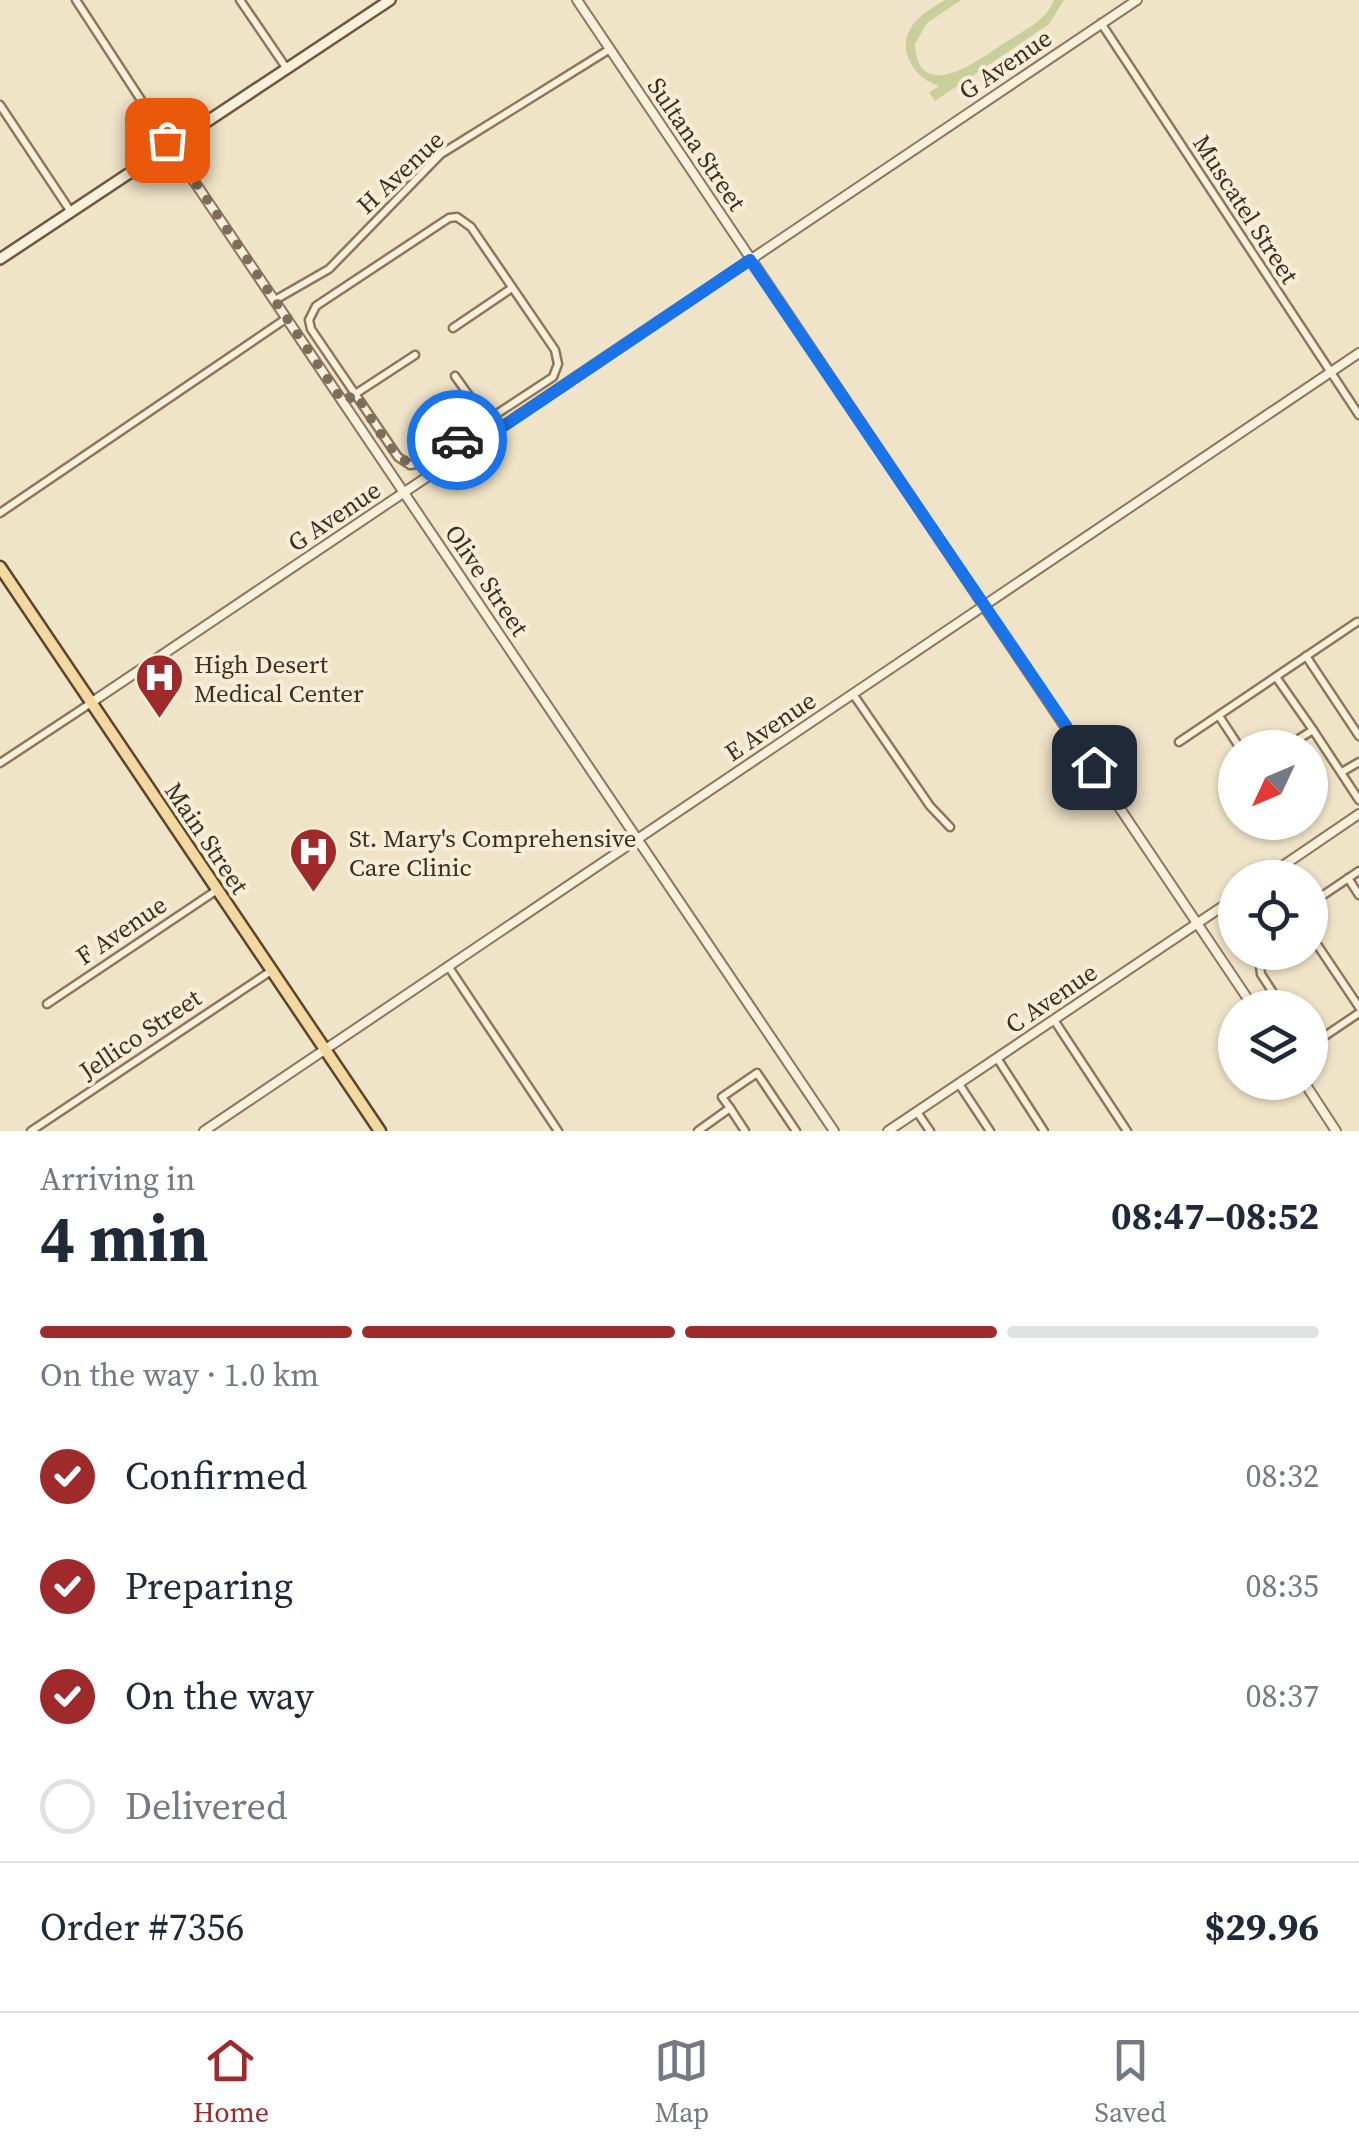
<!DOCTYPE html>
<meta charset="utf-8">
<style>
body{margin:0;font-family:"Source Serif 4",serif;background:#f2f2f3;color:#1f2937;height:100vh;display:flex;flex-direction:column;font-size:38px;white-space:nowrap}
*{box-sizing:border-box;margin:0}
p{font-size:32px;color:#747a83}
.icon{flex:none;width:55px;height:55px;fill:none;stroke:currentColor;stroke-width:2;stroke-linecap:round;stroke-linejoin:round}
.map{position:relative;height:1131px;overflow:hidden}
.drawer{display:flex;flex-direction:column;background:#fff;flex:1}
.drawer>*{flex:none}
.needle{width:65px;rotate:226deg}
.fabs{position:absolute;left:1218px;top:730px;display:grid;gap:20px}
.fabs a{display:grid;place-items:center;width:110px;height:110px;border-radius:50%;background:#fff;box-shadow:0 2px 8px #0004;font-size:50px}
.pin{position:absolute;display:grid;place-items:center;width:85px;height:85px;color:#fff;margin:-42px;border-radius:20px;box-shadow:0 5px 15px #0006}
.courier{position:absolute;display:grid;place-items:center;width:100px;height:100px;margin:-50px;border:8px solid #1a73e8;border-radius:50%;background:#fff;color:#222;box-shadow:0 2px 12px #0007}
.head em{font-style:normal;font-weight:700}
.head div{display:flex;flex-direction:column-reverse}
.head{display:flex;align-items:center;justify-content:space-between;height:170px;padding:0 40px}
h1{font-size:65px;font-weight:700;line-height:75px}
.bar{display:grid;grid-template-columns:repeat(4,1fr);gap:15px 10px;align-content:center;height:120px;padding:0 40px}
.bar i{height:12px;border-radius:8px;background:#e0e1e3}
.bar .active{background:#9e2a2b}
.bar p{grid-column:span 4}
.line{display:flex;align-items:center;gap:25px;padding:0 40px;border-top:2px solid #e0e1e3}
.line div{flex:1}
ol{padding:0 40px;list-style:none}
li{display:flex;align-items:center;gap:30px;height:110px}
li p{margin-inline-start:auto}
li .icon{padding:10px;border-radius:50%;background:#9e2a2b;color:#fff;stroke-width:4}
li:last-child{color:#747a83}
li i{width:55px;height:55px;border:5px solid #e0e1e3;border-radius:50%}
.dock{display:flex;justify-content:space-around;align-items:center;height:140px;border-top:2px solid #e0e1e3;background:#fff;font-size:28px;color:#747a83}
.dock a{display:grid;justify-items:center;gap:5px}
.dock .active{color:#9e2a2b}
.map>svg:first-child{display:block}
</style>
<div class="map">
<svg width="1359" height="1131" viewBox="0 0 1359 1131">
<rect width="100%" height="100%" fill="#f0e4c8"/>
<path fill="#c9cf9b" d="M945,0H961L927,23L915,44C918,104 976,62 1000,46C1019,33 1046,22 1054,0H1064L1049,24L935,101L929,93L939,86C911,77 893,44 917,20C924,12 936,6 945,0Z"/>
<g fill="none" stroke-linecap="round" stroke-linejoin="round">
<defs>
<g id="minor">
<path d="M76,0L171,146"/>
<path d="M240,0L287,69"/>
<path d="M1101,23L1359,415"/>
<path d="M0,105L71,212"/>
<path d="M457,217L471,227L555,350L558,364L553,377L422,463L410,465L398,457L311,329L309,320L316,306L449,218Z"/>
<path d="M275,300L329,269L441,154L610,49"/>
<path d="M453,328L512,288"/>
<path d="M455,376L495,432"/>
<path d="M343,402L415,355"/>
<path d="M0,513L287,318"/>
<path d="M1306,656L1359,736"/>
<path d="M1276,677L1313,730L1284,748"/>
<path d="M853,694L930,806L950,827"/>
<path d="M1219,716L1240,748"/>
<path d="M1313,730L1359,800"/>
<path d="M1179,742L1357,622"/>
<path d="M0,763L91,703"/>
<path d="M1342,772L1359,762"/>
<path d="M1348,878L1359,895"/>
<path d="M1310,904L1359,871"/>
<path d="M1310,934L1359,1007"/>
<path d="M1258,952L1261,974L1283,1008"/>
<path d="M448,966L558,1131"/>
<path d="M47,1004L217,890"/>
<path d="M1253,1006L1272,992"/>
<path d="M1054,1020L1127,1131"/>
<path d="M1310,1043L1319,1040L1359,1013"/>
<path d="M997,1058L1044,1131"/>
<path d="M959,1084L990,1131"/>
<path d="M730,1108L745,1131"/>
<path d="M917,1112L930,1131"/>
<path d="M31,1131L271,971"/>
<path d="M698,1131L730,1108L722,1097L757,1073L796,1131"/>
</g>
<g id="tertiary">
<path d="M577,0L1254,1008"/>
<path d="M171,147L834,1131"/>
<path d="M92,702L1137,0"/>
<path d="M1265,878L1359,814"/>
<path d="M1304,1082L1336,1131"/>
<path d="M204,1131L1359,353"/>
<path d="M888,1131L1235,898"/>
</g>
<path id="secondary" d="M0,259L390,0"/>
<path id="primary" d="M0,567L380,1131"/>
</defs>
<use href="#minor" stroke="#8d765c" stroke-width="11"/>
<use href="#tertiary" stroke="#8d765c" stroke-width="12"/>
<use href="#secondary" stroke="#6f573f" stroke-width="14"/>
<use href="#primary" stroke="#5b4430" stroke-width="15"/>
<use href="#minor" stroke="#faf1dc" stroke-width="6"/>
<use href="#tertiary" stroke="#faf1dc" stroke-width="8"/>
<use href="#secondary" stroke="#faf1dc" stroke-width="9"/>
<use href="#primary" stroke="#f3d9a0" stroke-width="10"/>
</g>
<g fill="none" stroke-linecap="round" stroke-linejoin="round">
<path stroke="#7c6e5b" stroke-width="10" stroke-dasharray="0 18" d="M167,140L343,402L356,394C367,411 395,466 416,464C430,462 445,448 457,440"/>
<path stroke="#1a73e8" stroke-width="12" d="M457,440L488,420L495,432L750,260L1094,767"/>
</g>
<defs>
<symbol id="hospital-pin" viewBox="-11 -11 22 30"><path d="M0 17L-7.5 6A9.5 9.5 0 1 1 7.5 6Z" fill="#9e2a2b" stroke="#f7eed8"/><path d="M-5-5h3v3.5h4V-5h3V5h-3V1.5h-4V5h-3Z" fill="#fff"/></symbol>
</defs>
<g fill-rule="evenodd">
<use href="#hospital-pin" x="132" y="650" width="55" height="75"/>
<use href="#hospital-pin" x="286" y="824" width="55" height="75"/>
</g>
<g text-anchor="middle" stroke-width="8" stroke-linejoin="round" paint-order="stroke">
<g font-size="25" fill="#3d2e20" stroke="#f7eed8">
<text transform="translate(1005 64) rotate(-34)" y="9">G Avenue</text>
<text transform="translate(697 144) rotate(56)" y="9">Sultana Street</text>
<text transform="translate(400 172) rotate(-43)" y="9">H Avenue</text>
<text transform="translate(1246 209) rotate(57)" y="9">Muscatel Street</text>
<text transform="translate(334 516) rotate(-34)" y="9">G Avenue</text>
<text transform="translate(487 580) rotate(56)" y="9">Olive Street</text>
<text transform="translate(770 726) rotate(-34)" y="9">E Avenue</text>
<text transform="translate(207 838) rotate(56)" y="9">Main Street</text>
<text transform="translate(121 930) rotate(-34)" y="9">F Avenue</text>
<text transform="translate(1051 998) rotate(-34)" y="9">C Avenue</text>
<text transform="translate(140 1034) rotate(-34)" y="9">Jellico Street</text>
</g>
<g font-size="25" fill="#3d2e20" stroke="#f7eed8" text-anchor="start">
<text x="194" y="673">High Desert<tspan x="194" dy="29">Medical Center</tspan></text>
<text x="349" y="847">St. Mary's Comprehensive<tspan x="349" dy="29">Care Clinic</tspan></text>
</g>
</g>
</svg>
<div class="fabs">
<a><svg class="needle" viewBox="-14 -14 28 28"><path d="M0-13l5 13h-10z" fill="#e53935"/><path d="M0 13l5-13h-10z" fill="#747a83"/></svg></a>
<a><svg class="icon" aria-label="locate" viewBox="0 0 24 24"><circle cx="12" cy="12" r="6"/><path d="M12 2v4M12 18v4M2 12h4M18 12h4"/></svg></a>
<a><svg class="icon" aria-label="layers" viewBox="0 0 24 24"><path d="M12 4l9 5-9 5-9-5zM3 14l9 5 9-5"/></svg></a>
</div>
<div class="pin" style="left:167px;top:140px;background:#ea580c"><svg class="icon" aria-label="bag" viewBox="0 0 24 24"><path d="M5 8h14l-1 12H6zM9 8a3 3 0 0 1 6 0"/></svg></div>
<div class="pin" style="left:1094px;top:767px;background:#1f2937"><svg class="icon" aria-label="home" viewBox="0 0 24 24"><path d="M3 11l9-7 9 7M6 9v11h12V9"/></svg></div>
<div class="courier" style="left:457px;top:440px"><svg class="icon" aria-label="car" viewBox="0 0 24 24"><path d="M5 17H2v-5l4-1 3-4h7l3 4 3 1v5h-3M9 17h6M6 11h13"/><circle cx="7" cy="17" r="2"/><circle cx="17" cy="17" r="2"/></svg></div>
</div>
<section class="drawer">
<div class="head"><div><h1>4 min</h1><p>Arriving in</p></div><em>08:47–08:52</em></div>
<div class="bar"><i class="active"></i><i class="active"></i><i class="active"></i><i></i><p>On the way · 1.0 km</p></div>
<ol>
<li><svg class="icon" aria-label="check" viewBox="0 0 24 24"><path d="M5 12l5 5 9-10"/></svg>Confirmed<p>08:32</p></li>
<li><svg class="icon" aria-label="check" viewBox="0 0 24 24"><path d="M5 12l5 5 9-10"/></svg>Preparing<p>08:35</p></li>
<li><svg class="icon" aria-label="check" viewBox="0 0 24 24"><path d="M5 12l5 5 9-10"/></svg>On the way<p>08:37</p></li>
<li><i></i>Delivered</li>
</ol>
<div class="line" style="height:130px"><div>Order #7356</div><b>$29.96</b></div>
</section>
<nav class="dock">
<a class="active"><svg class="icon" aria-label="home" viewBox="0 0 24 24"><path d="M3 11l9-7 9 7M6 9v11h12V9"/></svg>Home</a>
<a><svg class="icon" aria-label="map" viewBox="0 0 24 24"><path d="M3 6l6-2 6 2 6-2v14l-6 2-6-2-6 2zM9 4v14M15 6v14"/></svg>Map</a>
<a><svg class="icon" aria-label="saved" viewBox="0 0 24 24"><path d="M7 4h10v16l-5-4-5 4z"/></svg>Saved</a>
</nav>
